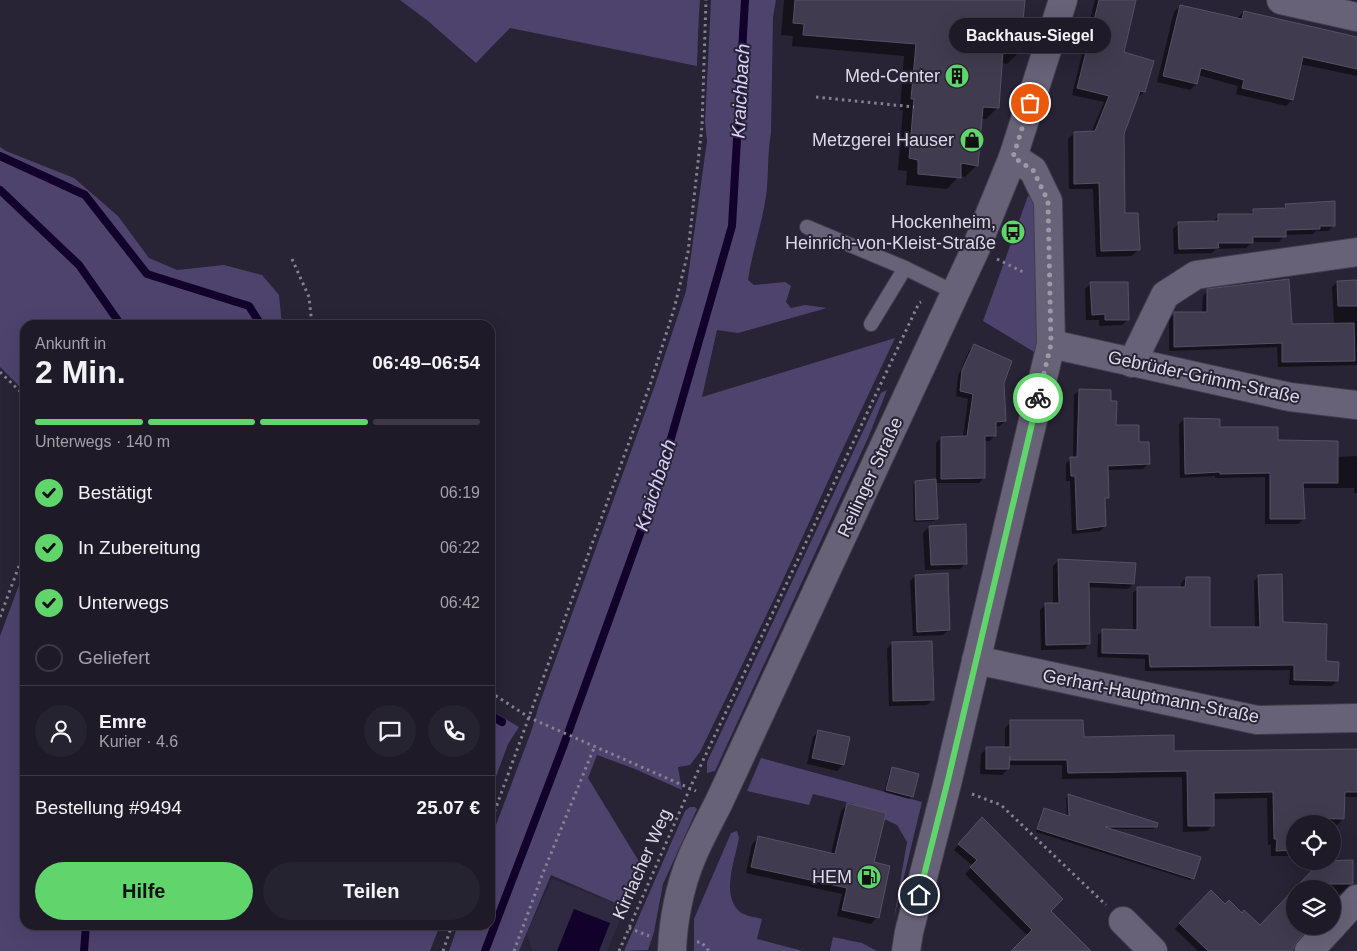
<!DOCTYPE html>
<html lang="de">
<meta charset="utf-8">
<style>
body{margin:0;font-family:Helvetica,sans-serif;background:#262330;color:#f1f3f6;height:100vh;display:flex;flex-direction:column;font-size:19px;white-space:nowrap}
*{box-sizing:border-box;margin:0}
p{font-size:16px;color:#a1a1a8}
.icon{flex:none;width:28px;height:28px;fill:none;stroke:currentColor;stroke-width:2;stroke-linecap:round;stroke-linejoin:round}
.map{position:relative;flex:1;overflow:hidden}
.drawer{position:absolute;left:20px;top:320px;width:475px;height:610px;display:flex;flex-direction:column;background:#1e1a28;border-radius:15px;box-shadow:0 5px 20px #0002,0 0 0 1px #3c3845}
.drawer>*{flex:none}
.buttons{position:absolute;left:1286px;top:815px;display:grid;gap:10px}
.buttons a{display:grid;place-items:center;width:55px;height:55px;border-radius:50%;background:#1e1a28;box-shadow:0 5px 20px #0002,0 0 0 1px #3c3845;font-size:25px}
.pin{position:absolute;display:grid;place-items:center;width:42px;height:42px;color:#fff;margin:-21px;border:2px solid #fff;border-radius:50%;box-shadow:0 1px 5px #0007}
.courier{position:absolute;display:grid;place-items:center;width:50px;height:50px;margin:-25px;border:4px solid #5fd56b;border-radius:50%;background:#fff;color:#222;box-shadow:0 1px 6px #0007}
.bubble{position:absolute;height:35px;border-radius:18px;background:#1e1a28;box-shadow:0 5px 20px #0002,0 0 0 1px #3c3845;font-size:16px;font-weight:700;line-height:35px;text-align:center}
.head em{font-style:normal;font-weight:700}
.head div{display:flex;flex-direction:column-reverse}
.head{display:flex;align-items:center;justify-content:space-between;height:85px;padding:0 15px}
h1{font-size:32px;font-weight:700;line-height:38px}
.bar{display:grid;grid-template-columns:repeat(4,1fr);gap:8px 5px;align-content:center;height:60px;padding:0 15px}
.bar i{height:6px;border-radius:4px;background:#3c3845}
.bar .active{background:#5fd56b}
.bar p{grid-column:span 4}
.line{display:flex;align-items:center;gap:12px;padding:0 15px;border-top:1px solid #3c3845}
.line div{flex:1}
.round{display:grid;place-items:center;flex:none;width:52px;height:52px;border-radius:26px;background:#262330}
ol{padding:0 15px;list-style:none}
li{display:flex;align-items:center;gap:15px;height:55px}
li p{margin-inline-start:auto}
li .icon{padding:5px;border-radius:50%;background:#5fd56b;color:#111;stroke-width:4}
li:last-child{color:#a1a1a8}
li i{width:28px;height:28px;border:2px solid #3c3845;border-radius:50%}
.action{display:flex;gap:10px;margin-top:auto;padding:10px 15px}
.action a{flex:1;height:58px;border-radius:30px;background:#5fd56b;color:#111;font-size:20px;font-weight:700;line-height:58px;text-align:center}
.action a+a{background:#262330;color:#f1f3f6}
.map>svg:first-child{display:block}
</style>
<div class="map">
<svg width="1357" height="951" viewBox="0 0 1357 951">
<rect width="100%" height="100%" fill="#282335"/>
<path fill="#2f2941" d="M552,879L625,907L607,951H532L527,933Z"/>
<g fill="#4e436d">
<path d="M400,0H700C698,22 698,44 697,66L510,28L476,63L428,21Z"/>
<path d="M711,0H776L773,17L771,133C767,154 769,175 766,196C762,224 752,252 748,280L754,285L785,282L791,286L786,302L791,308L805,305L827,308L738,333L717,330L702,397L895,338L840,455L776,595L700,752L690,765L678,767L682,790L635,769L597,755L588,778L643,868L625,907L551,875L519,951H449L458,925H490V841L531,732L539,705L655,385L686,291L707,141L705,122Z"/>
<path d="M0,147L6,151L74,178L118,216L149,258L177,270L224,265L262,275L279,295L282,325H25V392L0,367Z"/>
<path d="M1028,196L1035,201L1039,355L983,321Z"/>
<path d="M887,390L868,438L715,771L707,773V762L881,393Z"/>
<path d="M25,569V925H440L430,951H0V636Z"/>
<path d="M490,710L519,727L508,744L490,793Z"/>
<path d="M761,758L922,802L894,918L907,842L897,825L884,819L853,811L854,804L813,794L809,805L747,791Z"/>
<path d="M690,807H695L697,809L663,884L654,932L648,950L624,951L685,811Z"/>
<path d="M737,831L739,838C735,860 721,894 739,911C744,916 755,917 762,919L757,939L803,951H694V919L731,833Z"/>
<path d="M833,937L862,943L877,951H830Z"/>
</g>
<path fill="#12012b" d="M574,909L610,923L599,951H557Z"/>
<g fill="#0007">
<path d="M784,0H1024L1019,52L1007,64L1001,63L998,107L986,119H981L977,165L965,177L959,176L947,189L906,185L907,171L898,170L903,110H900L904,56L792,46L793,36L781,35Z"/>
<path d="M1095,0H1134L1122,52L1144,92L1137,98L1123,134L1124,215L1138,250L1132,256L1096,257L1093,189H1069L1068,139L1074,133H1091L1104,102L1072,95Z"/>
<path d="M1180,6L1237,18L1244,12L1357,38V76L1300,64L1292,100L1286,106L1236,94L1238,86L1198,75L1196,84L1190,90L1157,82L1174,12Z"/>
<path d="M1286,205L1334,225L1328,231H1316L1313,234L1285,235L1279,242H1252L1246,248L1216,249L1212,253L1174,254L1173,229L1179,223L1213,221L1219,216H1248L1254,210H1281Z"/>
<path d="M1337,282H1357V365L1278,367L1277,347L1169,351V319L1174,314L1202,313L1203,296L1208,290L1291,326L1334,324L1332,287Z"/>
<path d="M1091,283L1128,319L1122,325L1099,326V320H1086L1085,289Z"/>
<path d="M974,346L1003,383L1005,421L1000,426L995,427V435L990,441H983L984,478L979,483H935L937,518L934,521L914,522L913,485L916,482L936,481V443L941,438H963L968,399L956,396L958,376L969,351Z"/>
<path d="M1080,390L1109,402L1115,427L1138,443L1148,464L1143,469L1107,470L1108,497L1104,501L1105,526L1100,531L1072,534L1070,481H1066V463L1073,458L1074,395Z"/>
<path d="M1184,419L1336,457L1357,456V493H1354V488H1302L1304,519L1298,524H1265V477L1215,478V476L1180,478L1179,424Z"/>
<path d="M929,527L966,563L960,569L925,570L923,533Z"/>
<path d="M1059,560L1133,584L1128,589L1088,587L1089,644L1084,649L1041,650L1040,610L1045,605L1053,604V566Z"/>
<path d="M915,576L949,630L943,635L913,636L910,581Z"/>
<path d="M1259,576L1282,623L1337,681L1332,686L1289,685L1290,670L1145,671V659L1097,657L1098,635L1103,631H1133V593L1138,588H1181V583L1186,578L1208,628H1255L1254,581Z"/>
<path d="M892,643L932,700L927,705L889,706L887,649Z"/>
<path d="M1011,722L1083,738L1173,752L1357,751V797H1344L1343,819L1337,825L1295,824V854L1293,856H1271V844L1268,845L1267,798L1212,799L1213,825L1207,831L1183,832L1182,777L1062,779V765H1008V769L1002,775L980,774L981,754L987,748L1005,749V728Z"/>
<path d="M819,731L843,765L837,771L807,764L813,737Z"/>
<path d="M892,768L912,796L909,799L884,792L890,771Z"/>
<path d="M1069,795L1156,826L1153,829H1109L1193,878L1190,880L1036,832L1042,812L1044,809L1067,816L1066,798Z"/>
<path d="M847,805L872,863L877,917L871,924L837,916L842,894L746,873L752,844L758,838L831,854L841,811Z"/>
<path d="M976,825L1049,911L1089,951H1013L1028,936L965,874L973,866L954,850Z"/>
<path d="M1321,862L1352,883L1332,901V889H1296Z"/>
<path d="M1295,889L1296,940L1290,951H1198L1175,929L1211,892L1225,906L1260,926Z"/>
</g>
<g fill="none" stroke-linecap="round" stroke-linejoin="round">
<g stroke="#12012b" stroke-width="8">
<path d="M0,156L85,195L147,274L249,306L261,325"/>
<path d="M0,190L79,265L121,325"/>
<path d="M490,715L502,722"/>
<path d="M84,951L86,925"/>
<path d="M485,951L563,747L657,487L732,226L745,0"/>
</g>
</g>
<g fill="#403b4e" stroke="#555164">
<path d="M795,0H1025L1020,52L1003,51L999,108L983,107L978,166L961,163V178L918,174V160L909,158L914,99H911L916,44L803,35L804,24L793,23Z"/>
<path d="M1099,0H1136L1124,52L1154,61L1145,92L1140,91L1124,134L1125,213H1138L1140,250L1101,251L1099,183L1074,184V132L1095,131L1109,96L1077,88Z"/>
<path d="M1180,5L1242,19L1244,11L1357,37V69L1303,57L1293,100L1242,88L1244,80L1201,68L1197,84L1163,76Z"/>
<path d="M1335,201V226H1320V229L1286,230V237H1253V243H1218L1219,248L1179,249L1178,222L1218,221V214H1253V209L1286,208L1285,204Z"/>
<path d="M1289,279L1292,324L1354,323L1355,361L1282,362V343L1174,347V312H1207V289Z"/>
<path d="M1357,280V306H1338L1337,281Z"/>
<path d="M1090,282H1128L1129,320H1105V314L1092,315Z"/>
<path d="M974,344L1012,361L1004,383L1006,421L996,422V436H985V478L941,479V437L967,436L973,394L960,391L962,370Z"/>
<path d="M1079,389L1111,390V401H1117L1116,425H1139V442H1149L1150,464L1108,466L1109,498H1105L1106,526L1077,530L1075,476H1071L1070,457H1077Z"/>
<path d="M1184,418L1220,419V427H1278V440L1338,441V483H1303L1305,519H1270V473L1220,474V472L1185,474Z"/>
<path d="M936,479L938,519L916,520L915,481Z"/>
<path d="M966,524L967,564L931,565L929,526Z"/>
<path d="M1058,559L1136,563L1134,584L1089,582L1090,644L1046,645L1045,603H1059Z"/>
<path d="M948,573L950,630L917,632L915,575Z"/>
<path d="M1282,574L1283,622L1327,624L1326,661L1339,662L1338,681L1294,680V665L1150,667L1149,654L1102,653V629L1137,630V587H1185L1186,577H1210V627H1260L1258,575Z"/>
<path d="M932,641L934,700L893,701L892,642Z"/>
<path d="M1010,720H1083L1084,737L1174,735V751L1357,749V792H1345L1344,819L1301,818V824H1295V850L1276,851L1277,839H1274L1273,792L1214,793V826H1188L1187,771L1068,773L1067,760H1010V756L1009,769H986V747H1010Z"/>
<path d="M818,730L850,737L844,765L812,758Z"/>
<path d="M892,767L919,774L913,797L886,790Z"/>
<path d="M1068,794L1158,823L1157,827H1105L1201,857L1194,879L1037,829L1044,808L1069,816Z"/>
<path d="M847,803L886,813L874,862L890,866L879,918L842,910L847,888L751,867L758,836L835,854Z"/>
<path d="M982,817L1063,899L1051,911L1091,951H1011L1032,930L970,867L977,860L958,844Z"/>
<path d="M1353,860V884H1299L1321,861Z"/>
<path d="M1295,888V926H1311L1298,940L1292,951H1208L1179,923L1211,890L1225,904L1229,900L1242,913L1244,910L1260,925Z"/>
</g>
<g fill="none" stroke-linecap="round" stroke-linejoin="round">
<defs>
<g id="lane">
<path d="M807,227L905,268L956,293"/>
<path d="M871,324L905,268"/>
</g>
<g id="street">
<path d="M1281,0L1357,17"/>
<path d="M1051,344L1290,397L1357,405"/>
<path d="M1132,363L1165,295L1196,275L1357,252"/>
<path d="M976,660L1257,720L1357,718"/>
<path d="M1123,921L1153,951"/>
<path d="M1332,926L1357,899"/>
<path d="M906,951L909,932L947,784L1051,344L1048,201L1033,170L1013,157"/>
<path d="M1309,951L1332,926"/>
</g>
<path id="secondary" d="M672,951C673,920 680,885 692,857C700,838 710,820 719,802L976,248L1013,157L1063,0"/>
</defs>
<use href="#lane" stroke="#423d4c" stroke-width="16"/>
<use href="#street" stroke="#423d4c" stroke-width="30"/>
<use href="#secondary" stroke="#423d4c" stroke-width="30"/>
<g stroke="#858190" stroke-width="3" stroke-dasharray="2.5 4" stroke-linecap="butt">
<path d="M816,97L914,107"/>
<path d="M292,259L309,297L312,325"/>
<path d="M997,259L1023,272"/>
<path d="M0,372L25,396"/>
<path d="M0,617L25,550"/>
<path d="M490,692L530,718L696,791"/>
<path d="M972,794L1001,805L1106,905"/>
<path d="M490,824L651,382L674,309L688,252L702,126L706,0"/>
<path d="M629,928L649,936"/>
<path d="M697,942H701L709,951"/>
<path d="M443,951L452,925"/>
<path d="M514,951L541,878L594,748"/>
<path d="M619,951L690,788L919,303L921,302"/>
</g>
<use href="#lane" stroke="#676277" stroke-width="14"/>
<use href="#street" stroke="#676277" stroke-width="28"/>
<use href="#secondary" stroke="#676277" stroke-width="28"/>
</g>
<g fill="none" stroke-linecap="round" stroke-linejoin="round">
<path stroke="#9d9aa8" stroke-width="5" stroke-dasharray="0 9" d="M1030,103L1013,157L1033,170L1048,201L1051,344L1038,398"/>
<path stroke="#5fd56b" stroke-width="6" d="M919,895L947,784L1038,398"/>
</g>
<defs>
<symbol id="building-disc" viewBox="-11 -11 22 22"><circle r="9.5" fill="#5fd56b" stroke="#282335"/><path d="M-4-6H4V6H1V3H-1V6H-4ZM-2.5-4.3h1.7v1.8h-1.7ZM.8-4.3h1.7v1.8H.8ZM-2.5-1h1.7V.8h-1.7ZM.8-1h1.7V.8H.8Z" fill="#111"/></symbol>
<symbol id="shop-disc" viewBox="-11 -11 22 22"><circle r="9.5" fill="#5fd56b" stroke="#282335"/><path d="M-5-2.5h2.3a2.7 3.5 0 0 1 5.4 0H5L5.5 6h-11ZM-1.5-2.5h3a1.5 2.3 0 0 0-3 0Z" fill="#111"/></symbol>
<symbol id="bus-disc" viewBox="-11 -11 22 22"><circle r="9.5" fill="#5fd56b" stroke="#282335"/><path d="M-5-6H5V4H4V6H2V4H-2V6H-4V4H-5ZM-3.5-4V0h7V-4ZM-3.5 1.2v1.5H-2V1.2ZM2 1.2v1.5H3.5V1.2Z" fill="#111"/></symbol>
<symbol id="fuel-disc" viewBox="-11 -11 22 22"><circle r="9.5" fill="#5fd56b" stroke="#282335"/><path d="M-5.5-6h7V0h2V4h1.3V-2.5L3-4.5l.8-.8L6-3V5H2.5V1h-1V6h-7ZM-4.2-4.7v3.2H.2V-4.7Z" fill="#111"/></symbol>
</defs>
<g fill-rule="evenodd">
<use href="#building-disc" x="943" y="62" width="28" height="28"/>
<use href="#shop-disc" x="958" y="126" width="28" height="28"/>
<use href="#bus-disc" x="999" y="218" width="28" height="28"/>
<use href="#fuel-disc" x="855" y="863" width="28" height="28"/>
</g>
<g text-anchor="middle" stroke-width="4" stroke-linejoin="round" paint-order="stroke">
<g font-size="18" fill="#dcdae6" stroke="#282335" text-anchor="end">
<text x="940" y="82">Med-Center</text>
<text x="954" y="146">Metzgerei Hauser</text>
<text x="996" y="228">Hockenheim,<tspan x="996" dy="21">Heinrich-von-Kleist-Straße</tspan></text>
<text x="852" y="883">HEM</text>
</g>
<g font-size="18" fill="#dcdae6" stroke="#282335">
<text transform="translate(1204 377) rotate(12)" y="6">Gebrüder-Grimm-Straße</text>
<text transform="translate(870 477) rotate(-65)" y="6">Reilinger Straße</text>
<text transform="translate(1151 696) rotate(11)" y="6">Gerhart-Hauptmann-Straße</text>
<text transform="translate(642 864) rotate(-66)" y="6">Kirrlacher Weg</text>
</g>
<g font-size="19" font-style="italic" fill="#dacfff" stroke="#282335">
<text transform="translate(740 91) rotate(-87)" y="7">Kraichbach</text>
<text transform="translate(655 485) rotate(-72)" y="7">Kraichbach</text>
</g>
</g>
</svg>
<div class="buttons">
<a><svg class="icon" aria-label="locate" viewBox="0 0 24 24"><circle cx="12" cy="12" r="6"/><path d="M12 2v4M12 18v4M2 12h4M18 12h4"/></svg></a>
<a><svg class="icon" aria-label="layers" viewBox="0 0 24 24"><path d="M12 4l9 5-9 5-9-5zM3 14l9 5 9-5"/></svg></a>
</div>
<div class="pin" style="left:1030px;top:103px;background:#ea580c"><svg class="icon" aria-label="bag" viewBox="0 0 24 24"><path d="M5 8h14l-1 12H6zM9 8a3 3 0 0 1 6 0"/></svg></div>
<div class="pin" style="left:919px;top:895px;background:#1f2937"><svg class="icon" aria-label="home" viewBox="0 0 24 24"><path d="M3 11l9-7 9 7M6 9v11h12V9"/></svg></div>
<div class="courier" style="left:1038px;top:398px"><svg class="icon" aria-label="bike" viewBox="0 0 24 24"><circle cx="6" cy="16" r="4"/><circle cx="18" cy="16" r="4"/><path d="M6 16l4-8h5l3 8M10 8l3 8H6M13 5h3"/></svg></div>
<div class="bubble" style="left:949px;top:18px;width:162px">Backhaus-Siegel</div>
<section class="drawer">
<div class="head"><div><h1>2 Min.</h1><p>Ankunft in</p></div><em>06:49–06:54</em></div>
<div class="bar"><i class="active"></i><i class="active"></i><i class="active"></i><i></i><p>Unterwegs · 140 m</p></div>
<ol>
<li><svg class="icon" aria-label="check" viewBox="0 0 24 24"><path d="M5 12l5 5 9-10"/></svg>Bestätigt<p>06:19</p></li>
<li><svg class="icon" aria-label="check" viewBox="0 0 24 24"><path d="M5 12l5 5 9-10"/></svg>In Zubereitung<p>06:22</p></li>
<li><svg class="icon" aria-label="check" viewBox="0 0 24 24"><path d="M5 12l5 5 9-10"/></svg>Unterwegs<p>06:42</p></li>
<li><i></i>Geliefert</li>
</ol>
<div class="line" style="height:90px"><a class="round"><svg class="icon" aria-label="person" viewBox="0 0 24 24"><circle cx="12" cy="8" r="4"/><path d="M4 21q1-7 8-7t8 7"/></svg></a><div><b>Emre</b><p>Kurier · 4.6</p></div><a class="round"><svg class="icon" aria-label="chat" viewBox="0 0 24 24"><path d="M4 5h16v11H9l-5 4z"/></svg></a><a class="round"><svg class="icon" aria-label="phone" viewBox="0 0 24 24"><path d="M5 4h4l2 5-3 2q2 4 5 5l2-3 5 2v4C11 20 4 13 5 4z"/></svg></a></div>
<div class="line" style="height:65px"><div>Bestellung #9494</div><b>25.07 €</b></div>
<div class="action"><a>Hilfe</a><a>Teilen</a></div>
</section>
</div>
